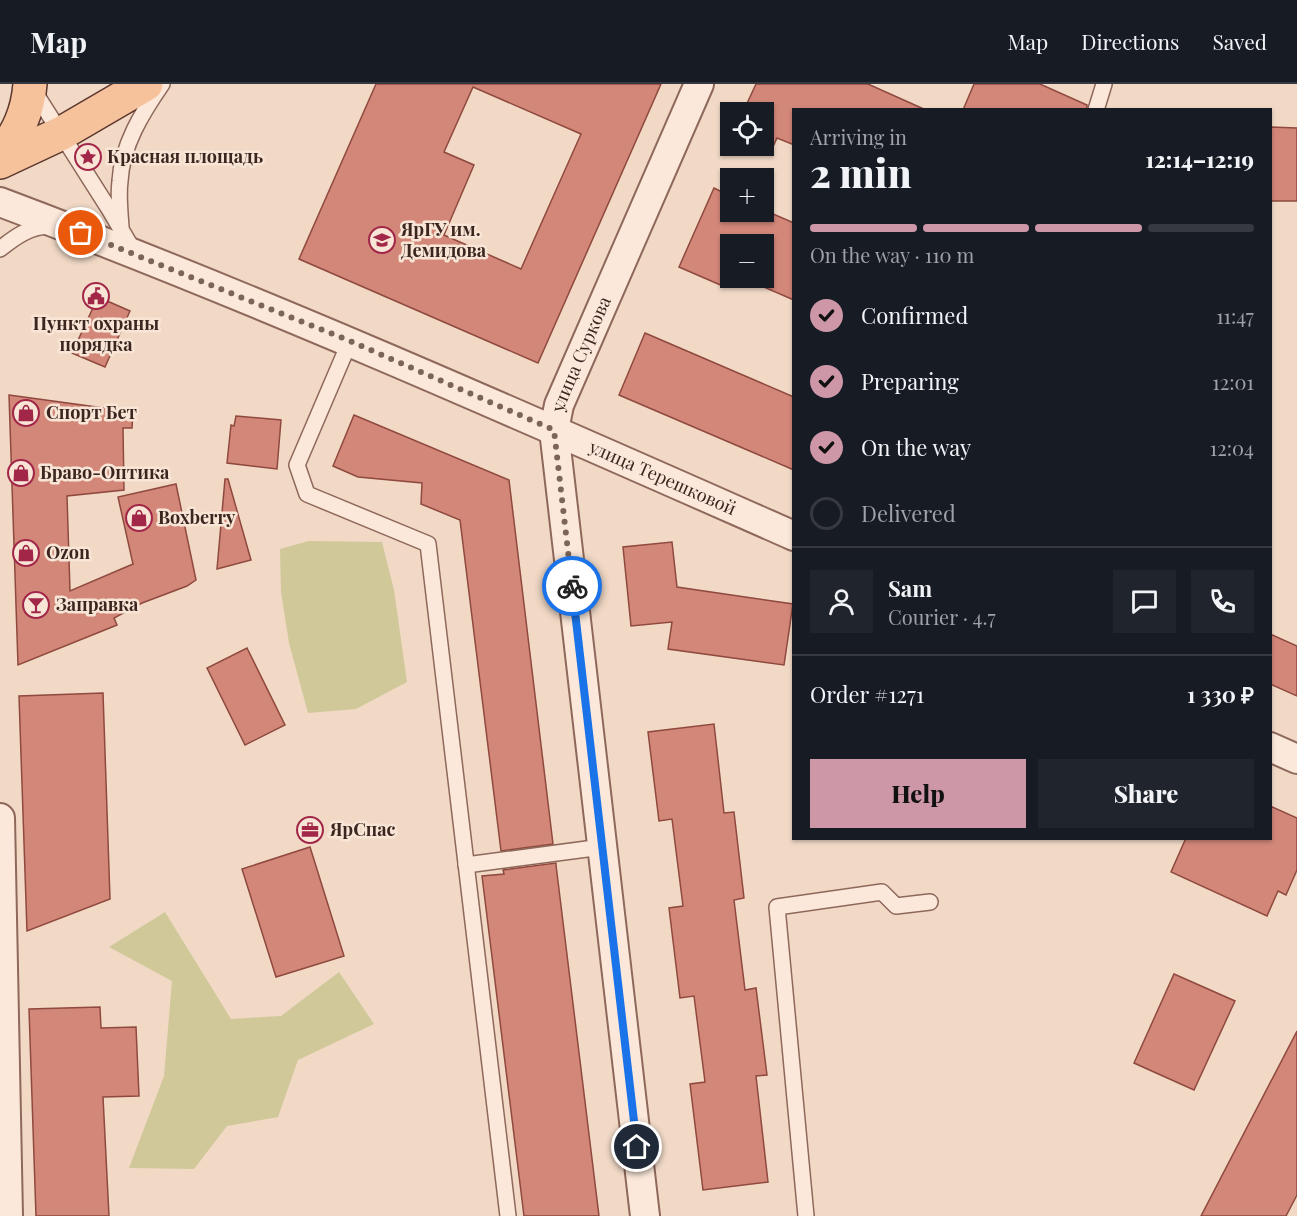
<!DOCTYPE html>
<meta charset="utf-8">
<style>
body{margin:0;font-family:"Playfair Display",serif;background:#20242c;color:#f1f3f6;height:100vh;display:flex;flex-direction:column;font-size:22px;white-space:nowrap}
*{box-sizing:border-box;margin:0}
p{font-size:20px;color:#9ea1a6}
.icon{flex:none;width:33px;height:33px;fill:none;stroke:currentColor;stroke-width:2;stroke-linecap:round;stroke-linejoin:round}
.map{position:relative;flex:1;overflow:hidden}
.sheet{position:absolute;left:792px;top:24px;width:480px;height:732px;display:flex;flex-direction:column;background:#171b24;border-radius:0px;box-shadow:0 2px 4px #0004}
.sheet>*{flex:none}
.tools{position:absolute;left:720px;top:18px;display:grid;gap:12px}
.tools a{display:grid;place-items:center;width:54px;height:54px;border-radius:0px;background:#171b24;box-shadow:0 2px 4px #0004;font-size:30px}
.pin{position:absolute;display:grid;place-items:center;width:51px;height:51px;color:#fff;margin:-26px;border:3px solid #fff;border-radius:50%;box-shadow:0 2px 6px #0007}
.courier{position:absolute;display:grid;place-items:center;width:60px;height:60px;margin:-30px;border:4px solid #1a73e8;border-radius:50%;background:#fff;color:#222;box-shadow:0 2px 8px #0007}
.head em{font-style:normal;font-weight:800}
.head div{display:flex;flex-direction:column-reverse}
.head{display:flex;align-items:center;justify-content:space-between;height:102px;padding:0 18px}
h1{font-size:39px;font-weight:800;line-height:45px}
.bar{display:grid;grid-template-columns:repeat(4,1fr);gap:9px 6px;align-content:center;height:72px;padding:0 18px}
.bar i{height:8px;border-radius:4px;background:#363941}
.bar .selected{background:#cd97a8}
.bar p{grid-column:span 4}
.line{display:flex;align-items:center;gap:15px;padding:0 18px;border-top:2px solid #363941}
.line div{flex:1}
.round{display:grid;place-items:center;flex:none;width:63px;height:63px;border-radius:0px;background:#20242c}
ol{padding:0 18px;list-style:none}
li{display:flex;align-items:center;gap:18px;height:66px}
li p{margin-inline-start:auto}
li .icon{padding:6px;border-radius:50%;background:#cd97a8;color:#111;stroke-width:4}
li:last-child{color:#9ea1a6}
li i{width:33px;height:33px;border:3px solid #363941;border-radius:50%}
.button{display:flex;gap:12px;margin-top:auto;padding:12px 18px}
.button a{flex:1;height:69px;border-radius:0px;background:#cd97a8;color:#111;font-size:24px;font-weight:800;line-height:69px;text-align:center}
.button a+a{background:#20242c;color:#f1f3f6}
header{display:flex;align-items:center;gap:36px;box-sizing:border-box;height:84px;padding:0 30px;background:#171b24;border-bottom:2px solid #363941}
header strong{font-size:28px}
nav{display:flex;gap:33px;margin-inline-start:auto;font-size:21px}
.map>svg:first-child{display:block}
</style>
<header>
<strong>Map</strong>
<nav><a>Map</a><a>Directions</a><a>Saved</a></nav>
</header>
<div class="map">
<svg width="1297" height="1132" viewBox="0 0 1297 1132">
<rect width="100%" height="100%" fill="#f1d9c6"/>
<g fill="#d0c899">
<path d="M309,457L382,458L394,506L407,598L356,625L308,629L289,559L281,508L280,465Z"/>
<path d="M165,828L231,935L281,932L339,888L374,940L298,976L278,1033L227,1042L194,1085L129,1084L164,992L172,897L109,863Z"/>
</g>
<g fill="#d28779" stroke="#8f493e" stroke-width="1.5" fill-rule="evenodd">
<path d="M376,0H661L538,279L299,175ZM473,3L581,50L521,185L444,151L474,81L444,68Z"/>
<path d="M756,0H868L926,26H794V61L777,54L771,67L759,62H764V28H743Z"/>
<path d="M974,0H1040L1087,21V26H963Z"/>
<path d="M1270,43L1297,44V117H1270Z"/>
<path d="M714,104L730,112V128L764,126L794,139V216L743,194H764V160H730V192L725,203L679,183Z"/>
<path d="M98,213L130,227L105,283L72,269Z"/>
<path d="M645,249L794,313V386L619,311Z"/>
<path d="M9,311L133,328L132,344H123L124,406L67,412L70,507L133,480L118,413L176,400L196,496L187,502L142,519L114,534L117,541L18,581Z"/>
<path d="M354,331L509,396L553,760L501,767L460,436L421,420L422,399L358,393L333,382Z"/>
<path d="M236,332L281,336L277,385L227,379L231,341L234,342Z"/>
<path d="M225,395H228L251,476L217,485Z"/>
<path d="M672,458L677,503L793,520L784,581L668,565L672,538L631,542L623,463Z"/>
<path d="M1270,550L1297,562V612L1270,600Z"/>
<path d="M247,564L285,641L245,661L207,584Z"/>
<path d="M103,609L110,815L27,847L19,612Z"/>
<path d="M714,640L724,729L734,728L744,814L734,816L745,906L756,904L767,991L756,992L768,1098L703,1106L690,1000L705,998L694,912L680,914L669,824L683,822L672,735L659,737L648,648Z"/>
<path d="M1270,722L1297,734V786L1286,811L1278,807L1267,832L1171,788L1186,754H1270Z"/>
<path d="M310,763L344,872L276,893L242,785Z"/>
<path d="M556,779V781L599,1132H524L482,792L504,790L503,786Z"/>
<path d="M1174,890L1235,917L1194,1006L1134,979Z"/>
<path d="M100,923L101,944L136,943L139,1012L103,1013L109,1132H36L29,925Z"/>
<path d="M1297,947V1111L1286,1132H1201Z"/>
</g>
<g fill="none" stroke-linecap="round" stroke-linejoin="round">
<defs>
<g id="lane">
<path d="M32,4L109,125L135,169"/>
<path d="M1096,26L1104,0"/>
<path d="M121,143C120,128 118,112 120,97C122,61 142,29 162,0"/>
<path d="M0,165C15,153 30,142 50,142"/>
<path d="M350,257L297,381L307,410L428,460L508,1132"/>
<path d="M466,781L602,763"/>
<path d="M806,1132L777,823L882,808L896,822L930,818"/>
</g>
<g id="street">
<path id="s1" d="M0,118C269,219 531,336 794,452"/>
<path d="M1270,663L1297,675"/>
<path d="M0,734L8,1132"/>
<path id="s2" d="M645,1132L554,346L559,321L699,0"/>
</g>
<g id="primary">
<path d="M0,72C18,50 28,28 30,0"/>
<path d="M0,78L62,49L146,0"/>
</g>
</defs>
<use href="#lane" stroke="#8e685a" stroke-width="18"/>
<use href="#street" stroke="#8e685a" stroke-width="32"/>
<use href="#primary" stroke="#5c372e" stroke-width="36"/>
<use href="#lane" stroke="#fbe8da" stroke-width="15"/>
<use href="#street" stroke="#fbe8da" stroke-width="28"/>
<use href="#primary" stroke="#f6c29c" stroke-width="33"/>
</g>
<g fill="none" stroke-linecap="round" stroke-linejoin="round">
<path stroke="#7c6459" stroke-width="6" stroke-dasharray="0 10.8" d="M81,149L350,257L554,346L572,502"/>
<path stroke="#1a73e8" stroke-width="8" d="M572,502L637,1063"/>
</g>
<defs>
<symbol id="sight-ring" viewBox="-11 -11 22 22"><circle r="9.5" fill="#f8e5d6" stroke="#a12648" stroke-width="1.5"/><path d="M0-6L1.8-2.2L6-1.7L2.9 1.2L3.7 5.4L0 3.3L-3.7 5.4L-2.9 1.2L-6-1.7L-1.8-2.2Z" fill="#a12648"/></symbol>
<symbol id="university-ring" viewBox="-11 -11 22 22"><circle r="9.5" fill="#f8e5d6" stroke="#a12648" stroke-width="1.5"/><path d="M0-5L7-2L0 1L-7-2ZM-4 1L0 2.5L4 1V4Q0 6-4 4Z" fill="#a12648"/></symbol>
<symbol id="civic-ring" viewBox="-11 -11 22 22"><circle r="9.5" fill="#f8e5d6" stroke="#a12648" stroke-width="1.5"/><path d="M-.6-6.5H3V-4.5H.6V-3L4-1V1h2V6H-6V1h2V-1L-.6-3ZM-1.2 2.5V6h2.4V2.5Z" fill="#a12648"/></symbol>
<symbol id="shop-ring" viewBox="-11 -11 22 22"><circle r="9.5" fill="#f8e5d6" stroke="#a12648" stroke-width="1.5"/><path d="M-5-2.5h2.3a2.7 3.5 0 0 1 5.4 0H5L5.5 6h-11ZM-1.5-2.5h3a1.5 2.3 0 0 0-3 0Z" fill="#a12648"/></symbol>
<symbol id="bar-ring" viewBox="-11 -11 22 22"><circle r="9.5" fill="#f8e5d6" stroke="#a12648" stroke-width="1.5"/><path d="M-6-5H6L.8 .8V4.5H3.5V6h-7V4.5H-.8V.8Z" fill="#a12648"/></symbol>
<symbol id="office-ring" viewBox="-11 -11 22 22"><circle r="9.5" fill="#f8e5d6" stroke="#a12648" stroke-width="1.5"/><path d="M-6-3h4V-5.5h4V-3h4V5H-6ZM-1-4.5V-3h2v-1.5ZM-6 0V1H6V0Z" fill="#a12648"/></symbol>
</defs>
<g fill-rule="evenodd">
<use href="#sight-ring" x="73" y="58" width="30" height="30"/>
<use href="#university-ring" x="367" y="141" width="30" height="30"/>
<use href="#civic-ring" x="81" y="197" width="30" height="30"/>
<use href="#shop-ring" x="11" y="314" width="30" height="30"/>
<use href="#shop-ring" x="6" y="374" width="30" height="30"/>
<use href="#shop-ring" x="124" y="419" width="30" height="30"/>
<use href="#shop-ring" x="11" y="454" width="30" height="30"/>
<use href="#bar-ring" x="21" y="506" width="30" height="30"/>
<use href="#office-ring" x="295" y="731" width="30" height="30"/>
</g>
<g text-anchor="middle" stroke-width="5" stroke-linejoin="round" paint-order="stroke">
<g font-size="18" font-weight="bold" fill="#3d251f" stroke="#f8e5d6" text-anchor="start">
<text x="107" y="79">Красная площадь</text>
<text x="401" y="152">ЯрГУ им.<tspan x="401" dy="21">Демидова</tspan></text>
<text x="96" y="246" text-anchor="middle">Пункт охраны<tspan x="96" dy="21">порядка</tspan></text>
<text x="46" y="335">Спорт Бет</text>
<text x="40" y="395">Браво-Оптика</text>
<text x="158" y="440">Boxberry</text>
<text x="46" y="475">Ozon</text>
<text x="56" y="527">Заправка</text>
<text x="330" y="752">ЯрСпас</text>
</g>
<g font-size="18" fill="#3d251f" stroke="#f8e5d6">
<text dy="6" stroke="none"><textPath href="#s2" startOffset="872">улица Суркова</textPath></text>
<text dy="6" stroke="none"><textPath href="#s1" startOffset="718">улица Терешковой</textPath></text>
</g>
</g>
</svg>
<div class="tools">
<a><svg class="icon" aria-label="locate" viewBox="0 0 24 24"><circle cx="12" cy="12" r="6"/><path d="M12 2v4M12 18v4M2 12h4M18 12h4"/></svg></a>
<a>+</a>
<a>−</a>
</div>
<div class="pin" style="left:81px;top:149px;background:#ea580c"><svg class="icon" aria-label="bag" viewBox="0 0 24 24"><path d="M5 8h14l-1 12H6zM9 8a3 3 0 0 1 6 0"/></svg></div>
<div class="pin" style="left:637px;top:1063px;background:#1f2937"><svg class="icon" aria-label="home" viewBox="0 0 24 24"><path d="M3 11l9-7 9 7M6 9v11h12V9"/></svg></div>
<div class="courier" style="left:572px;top:502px"><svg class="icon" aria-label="bike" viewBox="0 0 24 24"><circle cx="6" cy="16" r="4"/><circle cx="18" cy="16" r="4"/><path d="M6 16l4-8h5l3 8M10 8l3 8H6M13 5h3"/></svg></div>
<section class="sheet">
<div class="head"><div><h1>2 min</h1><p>Arriving in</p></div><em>12:14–12:19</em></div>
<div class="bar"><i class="selected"></i><i class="selected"></i><i class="selected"></i><i></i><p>On the way · 110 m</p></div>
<ol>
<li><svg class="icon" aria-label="check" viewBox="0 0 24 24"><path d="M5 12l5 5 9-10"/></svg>Confirmed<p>11:47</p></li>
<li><svg class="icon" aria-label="check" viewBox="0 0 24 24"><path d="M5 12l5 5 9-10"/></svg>Preparing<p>12:01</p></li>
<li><svg class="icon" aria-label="check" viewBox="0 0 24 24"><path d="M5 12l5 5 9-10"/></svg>On the way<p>12:04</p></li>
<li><i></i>Delivered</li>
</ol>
<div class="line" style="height:108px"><a class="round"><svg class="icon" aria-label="person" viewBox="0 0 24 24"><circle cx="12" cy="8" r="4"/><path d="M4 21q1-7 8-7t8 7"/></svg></a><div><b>Sam</b><p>Courier · 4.7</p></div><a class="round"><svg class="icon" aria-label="chat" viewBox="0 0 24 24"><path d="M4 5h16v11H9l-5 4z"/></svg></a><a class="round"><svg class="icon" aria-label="phone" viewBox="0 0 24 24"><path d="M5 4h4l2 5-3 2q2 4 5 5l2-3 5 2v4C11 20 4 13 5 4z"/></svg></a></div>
<div class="line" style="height:78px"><div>Order #1271</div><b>1 330 ₽</b></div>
<div class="button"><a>Help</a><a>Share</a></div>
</section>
</div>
